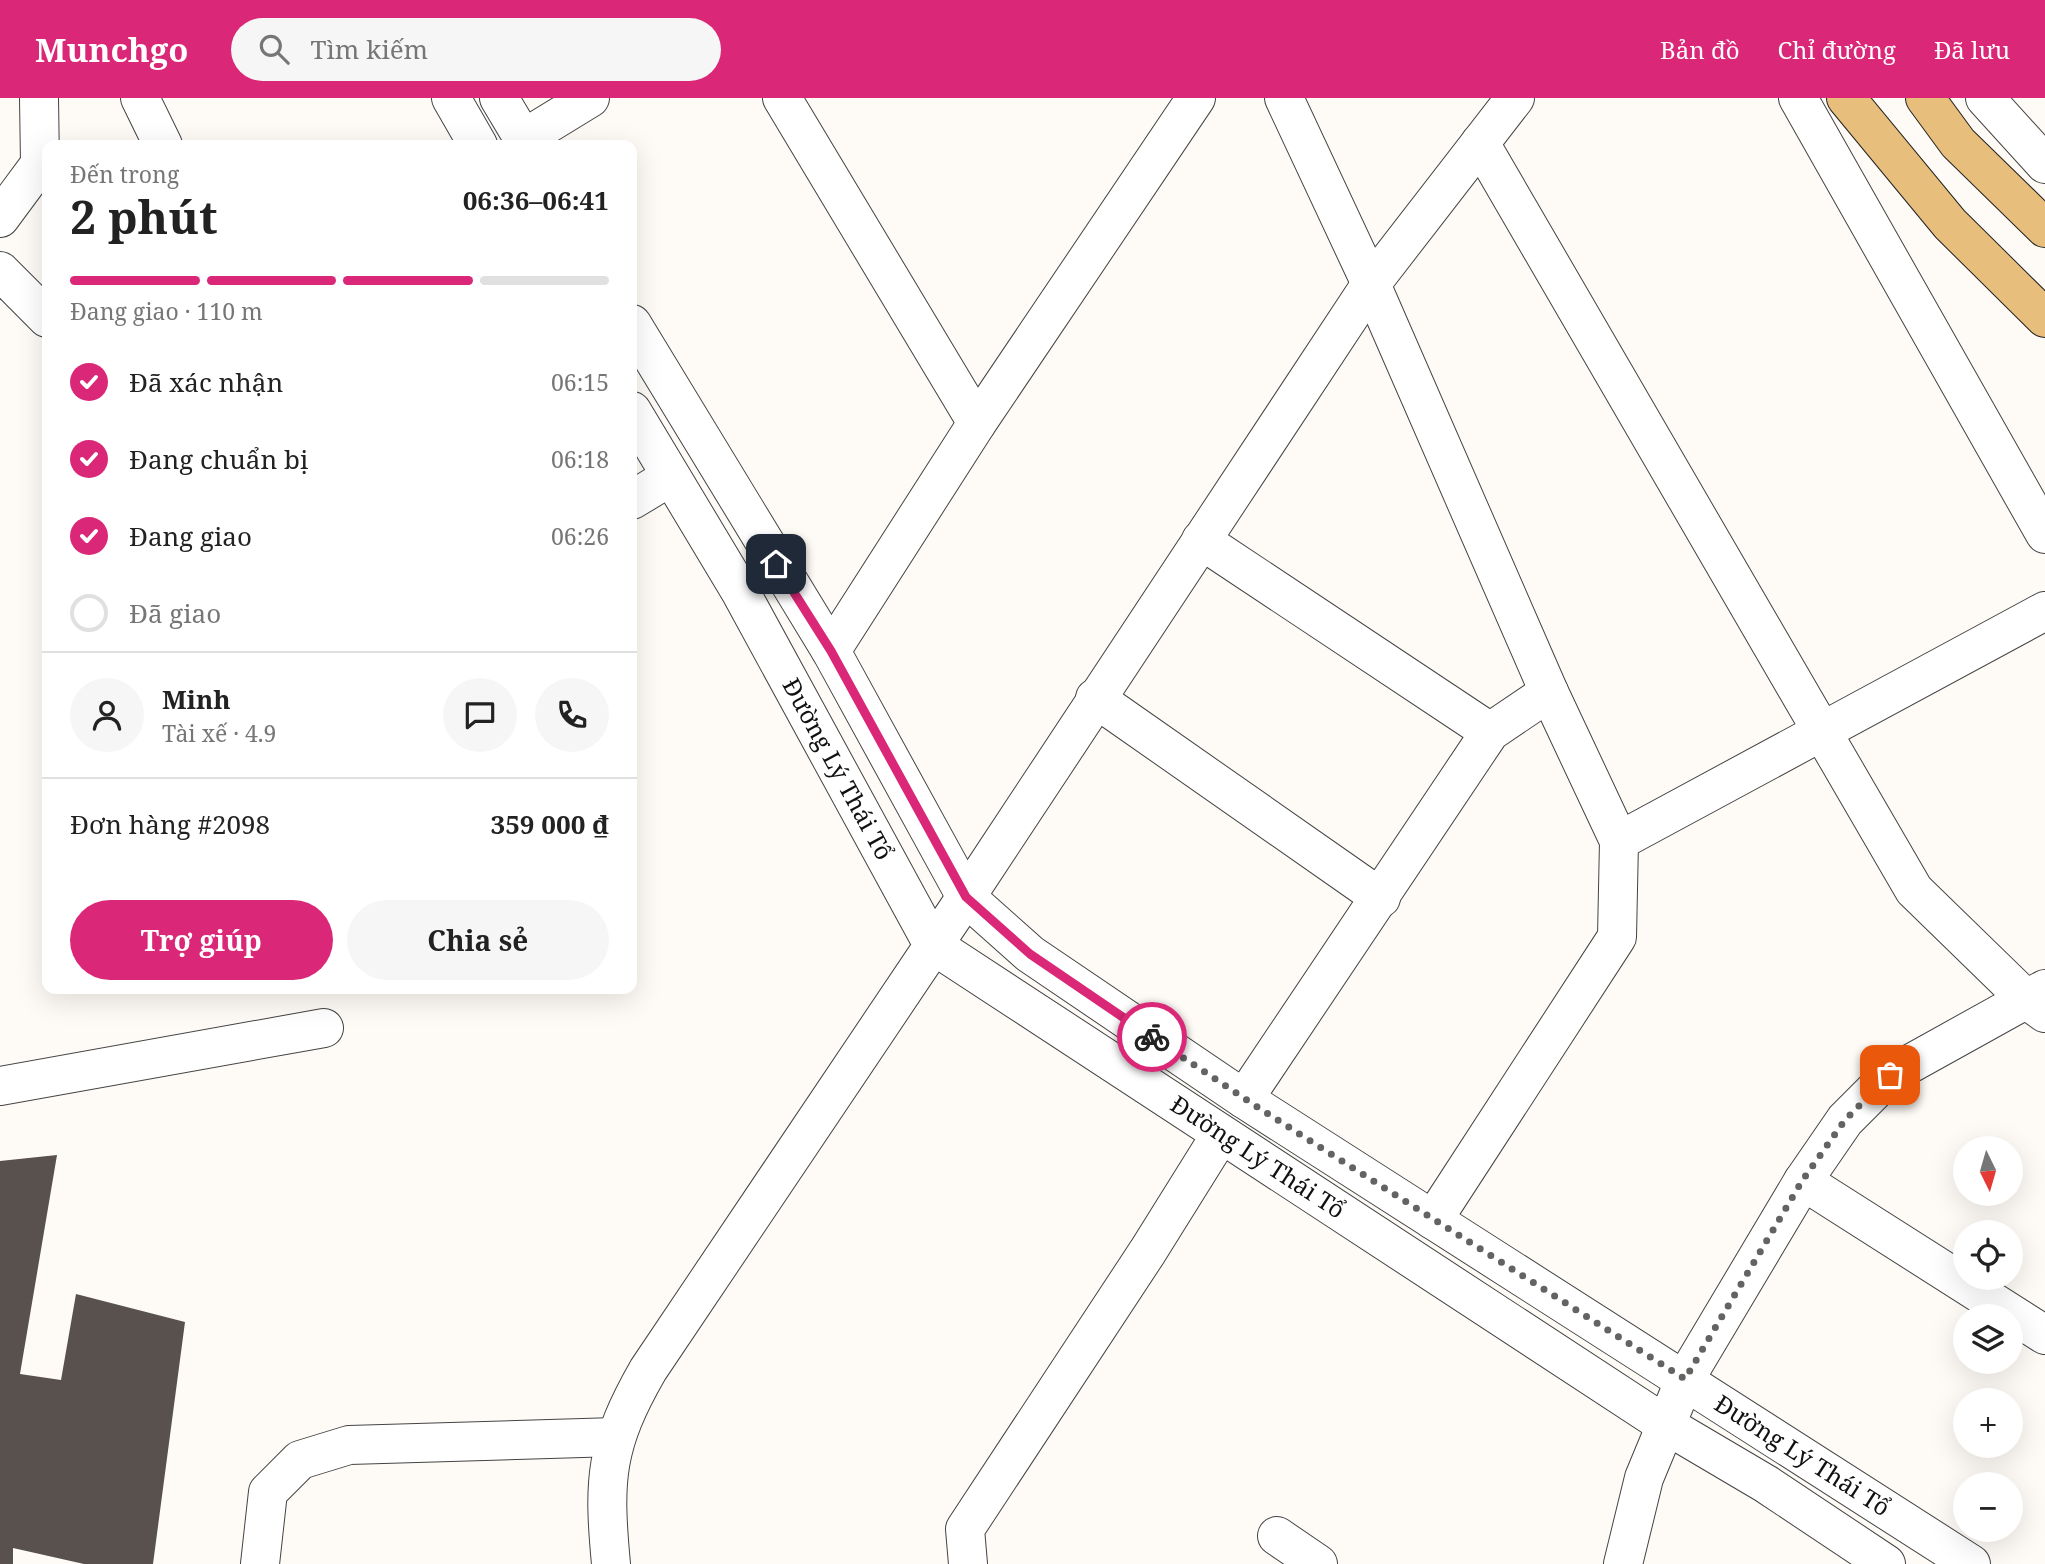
<!DOCTYPE html>
<html lang="vi">
<meta charset="utf-8">
<style>
body{margin:0;font-family:"Noto Serif",serif;background:#f6f6f6;color:#222;height:100vh;display:flex;flex-direction:column;font-size:26px;white-space:nowrap}
*{box-sizing:border-box;margin:0}
p{font-size:23px;color:#767676}
.icon{flex:none;width:38px;height:38px;fill:none;stroke:currentColor;stroke-width:2;stroke-linecap:round;stroke-linejoin:round}
.map{position:relative;flex:1;overflow:hidden}
.details{position:absolute;left:42px;top:42px;width:595px;height:854px;display:flex;flex-direction:column;background:#fff;border-radius:14px;box-shadow:0 7px 28px #0002}
.details>*{flex:none}
.needle{width:46px;rotate:175deg}
.tools{position:absolute;left:1953px;top:1038px;display:grid;gap:14px}
.tools a{display:grid;place-items:center;width:70px;height:70px;border-radius:50%;background:#fff;box-shadow:0 7px 28px #0002;font-size:35px}
.pin{position:absolute;display:grid;place-items:center;width:60px;height:60px;color:#fff;margin:-30px;border-radius:14px;box-shadow:0 4px 10px #0006}
.courier{position:absolute;display:grid;place-items:center;width:70px;height:70px;margin:-35px;border:5px solid #db2777;border-radius:50%;background:#fff;color:#222;box-shadow:0 2px 9px #0007}
.overview em{font-style:normal;font-weight:700}
.overview div{display:flex;flex-direction:column-reverse}
.overview{display:flex;align-items:center;justify-content:space-between;height:119px;padding:0 28px}
h1{font-size:46px;font-weight:700;line-height:52px}
.bar{display:grid;grid-template-columns:repeat(4,1fr);gap:10px 7px;align-content:center;height:84px;padding:0 28px}
.bar i{height:9px;border-radius:5px;background:#e0e0e0}
.bar .active{background:#db2777}
.bar p{grid-column:span 4}
.line{display:flex;align-items:center;gap:18px;padding:0 28px;border-top:2px solid #e0e0e0}
.line div{flex:1}
.round{display:grid;place-items:center;flex:none;width:74px;height:74px;border-radius:37px;background:#f6f6f6}
ol{padding:0 28px;list-style:none}
li{display:flex;align-items:center;gap:21px;height:77px}
li p{margin-inline-start:auto}
li .icon{padding:7px;border-radius:50%;background:#db2777;color:#fff;stroke-width:4}
li:last-child{color:#767676}
li i{width:38px;height:38px;border:4px solid #e0e0e0;border-radius:50%}
.button{display:flex;gap:14px;margin-top:auto;padding:14px 28px}
.button a{flex:1;height:80px;border-radius:42px;background:#db2777;color:#fff;font-size:28px;font-weight:700;line-height:80px;text-align:center}
.button a+a{background:#f6f6f6;color:#222}
header{display:flex;align-items:center;gap:42px;box-sizing:border-box;height:98px;padding:0 35px;background:#db2777;color:#fff}
header strong{font-size:33px}
nav{display:flex;gap:38px;margin-inline-start:auto;font-size:24px}
.search{width:490px;height:63px;background:#f6f6f6;display:flex;align-items:center;gap:18px;box-sizing:border-box;padding:0 24px;border-radius:38px;color:#767676;font-size:26px}
.map>svg:first-child{display:block}
</style>
<header>
<strong>Munchgo</strong>
<div class="search"><svg class="icon" aria-label="search" viewBox="0 0 24 24"><circle cx="10" cy="10" r="6"/><path d="M15 15l6 6"/></svg>Tìm kiếm</div>
<nav><a>Bản đồ</a><a>Chỉ đường</a><a>Đã lưu</a></nav>
</header>
<div class="map">
<svg width="2045" height="1466" viewBox="0 0 2045 1466">
<rect width="100%" height="100%" fill="#fefbf6"/>
<path fill="#58514e" d="M57,1057L20,1276L61,1282L76,1196L185,1224L153,1466H84L13,1450V1466H0V1063Z"/>
<g fill="none" stroke-linecap="round" stroke-linejoin="round">
<defs>
<g id="minor">
<path d="M140,0L163,47"/>
<path d="M451,0L478,47"/>
<path d="M499,0L527,47"/>
<path d="M782,0L977,325"/>
<path d="M1284,0L1371,186L1549,594L1619,743L1617,839L1433,1122"/>
<path d="M1798,0L2045,436"/>
<path d="M1985,0L2045,66"/>
<path d="M523,41L590,0"/>
<path d="M1480,45L1914,792L2027,902L2045,915"/>
<path d="M0,120L40,66L39,0"/>
<path d="M0,173L47,220"/>
<path id="s1" d="M632,226L831,553L966,799L1030,856L1244,1001L1971,1466"/>
<path id="s2" d="M632,313L740,493L933,847L1666,1327L1766,1386L1886,1466"/>
<path d="M632,402L670,379"/>
<path d="M1201,442L1490,634"/>
<path d="M831,553L977,325L1196,0"/>
<path d="M1095,600L1381,800"/>
<path d="M1619,743L2045,513"/>
<path d="M0,988L324,930"/>
<path d="M1244,1001L1490,634L1549,594"/>
<path d="M1803,1083L2045,1237"/>
<path d="M1277,1438L1318,1466"/>
<path d="M260,1466L268,1394L300,1362L349,1347L616,1339"/>
<path d="M611,1466C603,1381 605,1347 648,1272L966,799L1371,186L1515,0"/>
<path d="M968,1466L965,1431L1148,1153L1221,1036"/>
<path d="M1623,1466L1644,1380L1685,1281L1803,1083L1845,1022L1890,977L2045,891"/>
</g>
<g id="major">
<path d="M1846,0L1950,126L2045,220"/>
<path d="M1925,0L1958,45L2045,130"/>
</g>
</defs>
<use href="#minor" stroke="#444" stroke-width="40"/>
<use href="#major" stroke="#222" stroke-width="40"/>
<use href="#minor" stroke="#fff" stroke-width="38"/>
<use href="#major" stroke="#e7be7c" stroke-width="38"/>
</g>
<g fill="none" stroke-linecap="round" stroke-linejoin="round">
<path stroke="#646361" stroke-width="7" stroke-dasharray="0 12.6" d="M1152,939L1265,1014L1685,1281L1802,1083L1845,1022L1890,977"/>
<path stroke="#db2777" stroke-width="9" d="M776,466L831,553L966,799L1030,856L1152,939"/>
</g>
<g text-anchor="middle" stroke-width="7" stroke-linejoin="round" paint-order="stroke">
<g font-size="24" fill="#111" stroke="#fff">
<text dy="8" stroke="none"><textPath href="#s2" startOffset="413">Đường Lý Thái Tổ</textPath></text>
<text dy="8" stroke="none"><textPath href="#s2" startOffset="1001">Đường Lý Thái Tổ</textPath></text>
<text dy="8" stroke="none"><textPath href="#s1" startOffset="1670">Đường Lý Thái Tổ</textPath></text>
</g>
</g>
</svg>
<div class="tools">
<a><svg class="needle" viewBox="-14 -14 28 28"><path d="M0-13l5 13h-10z" fill="#e53935"/><path d="M0 13l5-13h-10z" fill="#767676"/></svg></a>
<a><svg class="icon" aria-label="locate" viewBox="0 0 24 24"><circle cx="12" cy="12" r="6"/><path d="M12 2v4M12 18v4M2 12h4M18 12h4"/></svg></a>
<a><svg class="icon" aria-label="layers" viewBox="0 0 24 24"><path d="M12 4l9 5-9 5-9-5zM3 14l9 5 9-5"/></svg></a>
<a>+</a>
<a>−</a>
</div>
<div class="pin" style="left:1890px;top:977px;background:#ea580c"><svg class="icon" aria-label="bag" viewBox="0 0 24 24"><path d="M5 8h14l-1 12H6zM9 8a3 3 0 0 1 6 0"/></svg></div>
<div class="pin" style="left:776px;top:466px;background:#1f2937"><svg class="icon" aria-label="home" viewBox="0 0 24 24"><path d="M3 11l9-7 9 7M6 9v11h12V9"/></svg></div>
<div class="courier" style="left:1152px;top:939px"><svg class="icon" aria-label="bike" viewBox="0 0 24 24"><circle cx="6" cy="16" r="4"/><circle cx="18" cy="16" r="4"/><path d="M6 16l4-8h5l3 8M10 8l3 8H6M13 5h3"/></svg></div>
<section class="details">
<div class="overview"><div><h1>2 phút</h1><p>Đến trong</p></div><em>06:36–06:41</em></div>
<div class="bar"><i class="active"></i><i class="active"></i><i class="active"></i><i></i><p>Đang giao · 110 m</p></div>
<ol>
<li><svg class="icon" aria-label="check" viewBox="0 0 24 24"><path d="M5 12l5 5 9-10"/></svg>Đã xác nhận<p>06:15</p></li>
<li><svg class="icon" aria-label="check" viewBox="0 0 24 24"><path d="M5 12l5 5 9-10"/></svg>Đang chuẩn bị<p>06:18</p></li>
<li><svg class="icon" aria-label="check" viewBox="0 0 24 24"><path d="M5 12l5 5 9-10"/></svg>Đang giao<p>06:26</p></li>
<li><i></i>Đã giao</li>
</ol>
<div class="line" style="height:126px"><a class="round"><svg class="icon" aria-label="person" viewBox="0 0 24 24"><circle cx="12" cy="8" r="4"/><path d="M4 21q1-7 8-7t8 7"/></svg></a><div><b>Minh</b><p>Tài xế · 4.9</p></div><a class="round"><svg class="icon" aria-label="chat" viewBox="0 0 24 24"><path d="M4 5h16v11H9l-5 4z"/></svg></a><a class="round"><svg class="icon" aria-label="phone" viewBox="0 0 24 24"><path d="M5 4h4l2 5-3 2q2 4 5 5l2-3 5 2v4C11 20 4 13 5 4z"/></svg></a></div>
<div class="line" style="height:91px"><div>Đơn hàng #2098</div><b>359 000 ₫</b></div>
<div class="button"><a>Trợ giúp</a><a>Chia sẻ</a></div>
</section>
</div>
